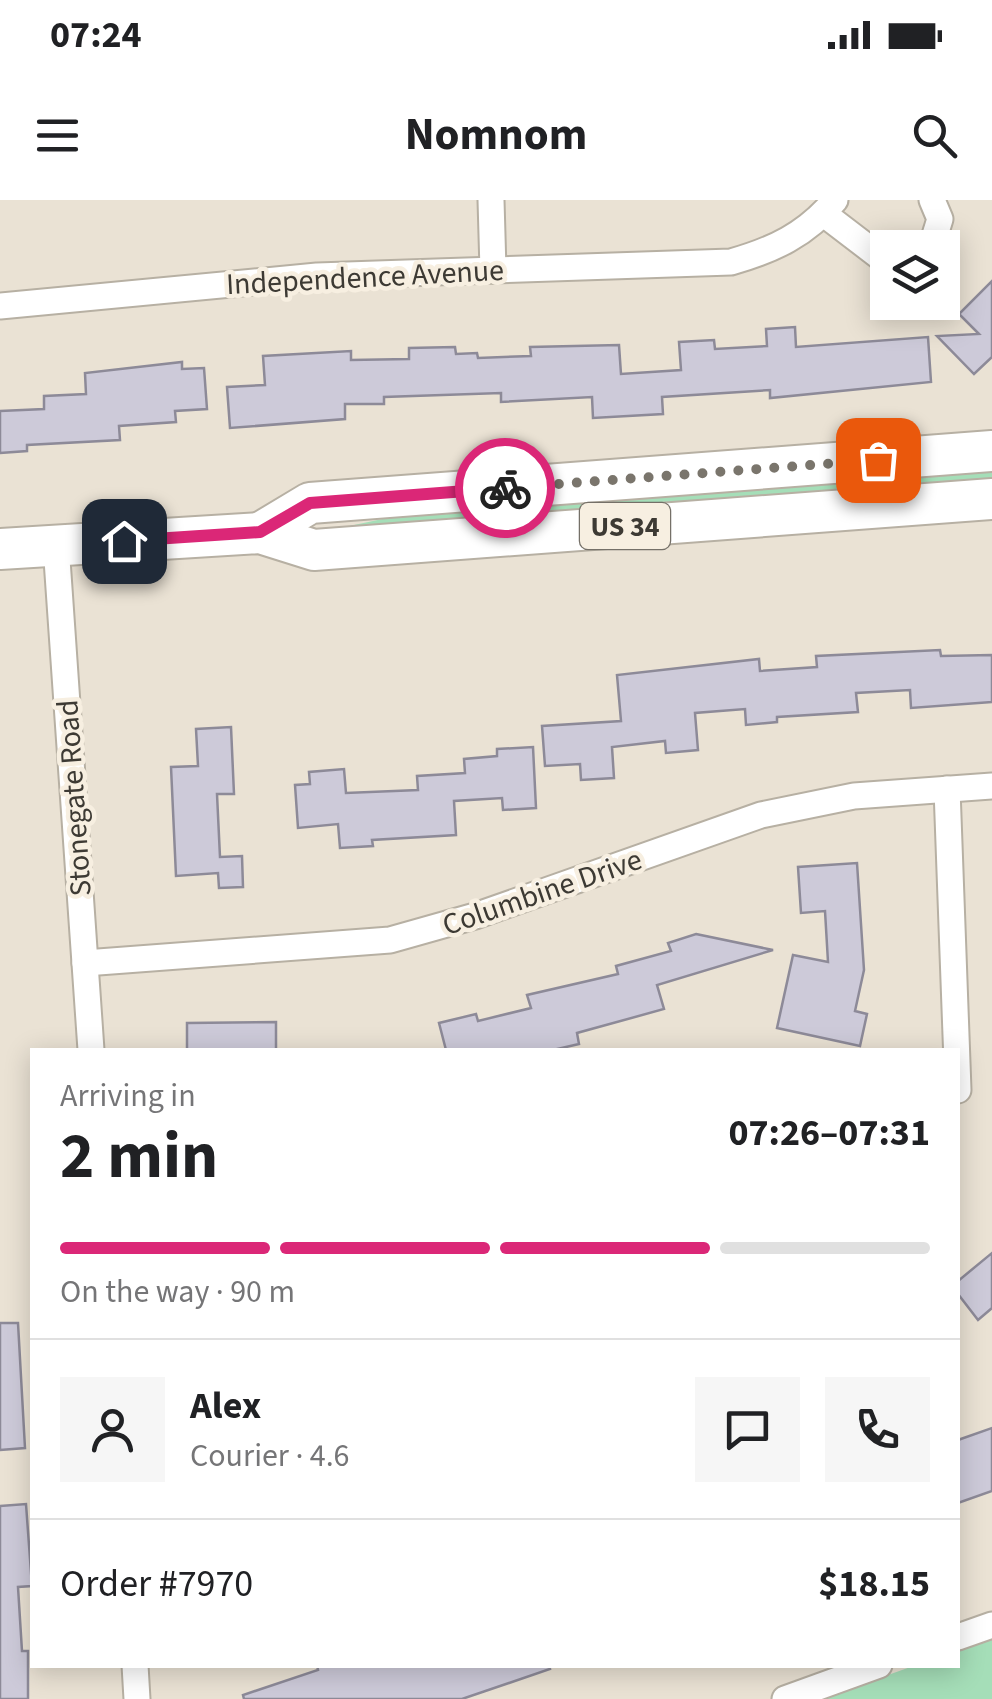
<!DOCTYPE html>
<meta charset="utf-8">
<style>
body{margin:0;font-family:"Source Sans 3",sans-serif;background:#f6f6f6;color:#202124;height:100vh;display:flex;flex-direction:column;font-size:38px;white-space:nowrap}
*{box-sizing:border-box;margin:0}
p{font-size:32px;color:#757577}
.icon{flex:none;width:55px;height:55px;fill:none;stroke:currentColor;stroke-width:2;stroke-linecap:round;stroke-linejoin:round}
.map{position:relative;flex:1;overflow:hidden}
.drawer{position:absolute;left:30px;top:848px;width:930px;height:620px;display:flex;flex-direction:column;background:#fff;border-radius:0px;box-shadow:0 5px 25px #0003}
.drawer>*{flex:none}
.controls{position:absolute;left:870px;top:30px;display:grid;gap:20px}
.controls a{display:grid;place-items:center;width:90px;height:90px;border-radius:0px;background:#fff;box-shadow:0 5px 25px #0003;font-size:50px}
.pin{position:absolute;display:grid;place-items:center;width:85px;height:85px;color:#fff;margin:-42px;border-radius:20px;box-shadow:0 5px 15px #0006}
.courier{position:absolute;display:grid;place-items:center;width:100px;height:100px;margin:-50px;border:8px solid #db2777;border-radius:50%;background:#fff;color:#222;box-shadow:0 2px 12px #0007}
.overview em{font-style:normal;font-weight:700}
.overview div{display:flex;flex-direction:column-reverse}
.overview{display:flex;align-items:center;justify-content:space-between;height:170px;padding:0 30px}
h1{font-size:65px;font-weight:700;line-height:75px}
.bar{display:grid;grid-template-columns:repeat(4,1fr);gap:15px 10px;align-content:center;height:120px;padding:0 30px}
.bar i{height:12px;border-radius:8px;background:#e0e0e0}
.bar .active{background:#db2777}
.bar p{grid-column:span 4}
.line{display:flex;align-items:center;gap:25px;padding:0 30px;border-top:2px solid #e0e0e0}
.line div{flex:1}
.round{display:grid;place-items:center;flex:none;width:105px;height:105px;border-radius:0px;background:#f6f6f6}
.status{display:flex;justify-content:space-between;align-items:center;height:70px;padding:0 50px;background:#fff;direction:ltr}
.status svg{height:28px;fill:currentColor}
header{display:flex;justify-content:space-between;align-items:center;height:130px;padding:0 30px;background:#fff;font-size:45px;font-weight:700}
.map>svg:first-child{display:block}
</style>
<div class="status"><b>07:24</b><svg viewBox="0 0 49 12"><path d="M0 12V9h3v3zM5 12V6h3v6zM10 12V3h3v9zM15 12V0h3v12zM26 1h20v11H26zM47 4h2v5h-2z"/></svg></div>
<header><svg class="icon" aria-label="menu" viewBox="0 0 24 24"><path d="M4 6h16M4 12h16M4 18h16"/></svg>Nomnom<svg class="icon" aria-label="search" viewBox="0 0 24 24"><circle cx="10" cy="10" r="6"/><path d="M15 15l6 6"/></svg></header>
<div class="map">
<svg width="992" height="1499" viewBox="0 0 992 1499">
<rect width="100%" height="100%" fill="#eae2d4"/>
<g fill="#a5deb8">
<path d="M992,267V283L302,336L425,310Z"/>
<path d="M992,1438V1499H821L916,1465H958V1450Z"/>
</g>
<g fill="#cdcad9" stroke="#8d8a98" stroke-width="2.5">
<path d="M992,81V157L974,174L937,136L979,134L959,114Z"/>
<path d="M795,127L796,147L928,137L931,182L770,198V190L662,197L663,214L593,218L592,197L501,202V193L384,197V204H345V219L230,228L227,187L265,185L263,156L351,151V160L409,159V148L455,147L456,154L477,153L478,158L531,156L530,147L619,145L621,174L681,170L679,142L714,140L715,149L767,146L766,129Z"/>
<path d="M182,162V169L204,168L207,209L175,211L176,222L119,226L120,240L27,245V251L0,253V211L44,209V196L86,194L85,173Z"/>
<path d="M940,450L941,456L992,455V502L911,508L910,490L856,493L858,512L777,517V522L746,525L745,509L695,513L698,550L666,553L665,541L612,547L614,578L581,580L580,564L545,566L542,526L621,521L617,475L759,459L760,471L817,467L816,456Z"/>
<path d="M231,527L234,594H217L220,657L242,656L243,687L219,688L218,673L176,676L171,567L198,566L196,529Z"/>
<path d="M533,547L536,608L503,610L502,598L454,601L456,635L372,640L373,646L340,648L338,624L298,628L295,585L310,584L309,572L344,569L346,593L418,590L417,576L465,573L464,559L497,556V549Z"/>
<path d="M857,663L864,770L855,811L867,814L860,846L777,828L793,755L828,762L825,711L801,713L798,667Z"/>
<path d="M696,734L773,750L657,785L664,809L577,833L579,844L553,850H446L439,823L476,814L478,821L531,808L527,795L618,774L616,766L671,751L668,743Z"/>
<path d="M276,822V850H187V823Z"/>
<path d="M992,1053V1108L978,1120L958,1094V1081Z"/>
<path d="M0,1123H18L25,1248L0,1250Z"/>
<path d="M992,1228V1291L958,1303V1240Z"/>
<path d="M26,1304L32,1386L18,1387L22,1451H28V1499H0V1306Z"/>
<path d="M317,1465H549L550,1469L462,1499H244L243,1495L318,1470Z"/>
</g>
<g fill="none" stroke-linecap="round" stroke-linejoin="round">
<defs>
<g id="street">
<path d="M491,0L493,70"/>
<path d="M824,14L888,63"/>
<path d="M931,48L940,19L932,0"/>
<path d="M0,106L317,76L731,62C773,50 806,35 835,0"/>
<path d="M56,345L91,850"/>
<path d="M947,589L958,890"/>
<path d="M85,763L390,740L475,716L761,615L854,596L992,586"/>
<path d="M958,1437L992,1425"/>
<path d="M135,1465L137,1499"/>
<path d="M785,1499L879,1465"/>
</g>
<g id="primary">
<path d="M260,333L310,303L992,251"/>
<path d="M0,349L260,333L314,350L992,299"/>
</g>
</defs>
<use href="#street" stroke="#b7b0a3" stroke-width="29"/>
<use href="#primary" stroke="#b7b0a3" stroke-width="44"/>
<use href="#street" stroke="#fff" stroke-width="25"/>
<use href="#primary" stroke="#fff" stroke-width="40"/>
</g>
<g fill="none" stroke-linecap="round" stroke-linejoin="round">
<path stroke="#7a756c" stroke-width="10" stroke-dasharray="0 18" d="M505,288L878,260"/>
<path stroke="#db2777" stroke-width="12" d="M124,341L260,332L310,303L505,288"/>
</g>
<g text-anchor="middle" stroke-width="9" stroke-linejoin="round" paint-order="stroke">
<rect fill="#f7efe1" stroke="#757068" stroke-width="2.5" x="580" y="303" width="90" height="46" rx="8"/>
<g font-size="28" font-weight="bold" fill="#3d3a34">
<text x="625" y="336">US 34</text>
</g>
<g font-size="30" fill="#3d3a34" stroke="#f7efe1">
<text transform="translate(365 77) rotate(-3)" y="10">Independence Avenue</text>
<text transform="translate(74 598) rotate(-94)" y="10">Stonegate Road</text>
<text transform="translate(542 692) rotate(-19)" y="10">Columbine Drive</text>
</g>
</g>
</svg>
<div class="controls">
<a><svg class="icon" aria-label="layers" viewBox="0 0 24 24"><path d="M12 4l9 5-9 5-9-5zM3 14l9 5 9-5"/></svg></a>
</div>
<div class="pin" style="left:878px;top:260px;background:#ea580c"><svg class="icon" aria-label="bag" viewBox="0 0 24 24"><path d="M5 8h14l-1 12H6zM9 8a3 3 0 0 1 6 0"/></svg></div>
<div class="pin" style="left:124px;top:341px;background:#1f2937"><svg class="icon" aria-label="home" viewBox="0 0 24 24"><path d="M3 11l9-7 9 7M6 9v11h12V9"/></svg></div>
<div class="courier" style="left:505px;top:288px"><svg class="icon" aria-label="bike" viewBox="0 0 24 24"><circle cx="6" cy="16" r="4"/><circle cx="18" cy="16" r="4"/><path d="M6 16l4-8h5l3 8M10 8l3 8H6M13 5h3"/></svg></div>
<section class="drawer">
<div class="overview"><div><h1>2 min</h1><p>Arriving in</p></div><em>07:26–07:31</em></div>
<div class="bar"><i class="active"></i><i class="active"></i><i class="active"></i><i></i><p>On the way · 90 m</p></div>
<div class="line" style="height:180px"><a class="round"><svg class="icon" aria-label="person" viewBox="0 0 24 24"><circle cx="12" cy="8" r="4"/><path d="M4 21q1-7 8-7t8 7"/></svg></a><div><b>Alex</b><p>Courier · 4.6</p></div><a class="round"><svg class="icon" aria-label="chat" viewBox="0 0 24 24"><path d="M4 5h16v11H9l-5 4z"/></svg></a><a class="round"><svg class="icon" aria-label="phone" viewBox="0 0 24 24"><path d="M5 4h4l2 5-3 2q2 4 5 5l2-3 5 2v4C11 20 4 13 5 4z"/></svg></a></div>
<div class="line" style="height:130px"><div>Order #7970</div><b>$18.15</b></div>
</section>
</div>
